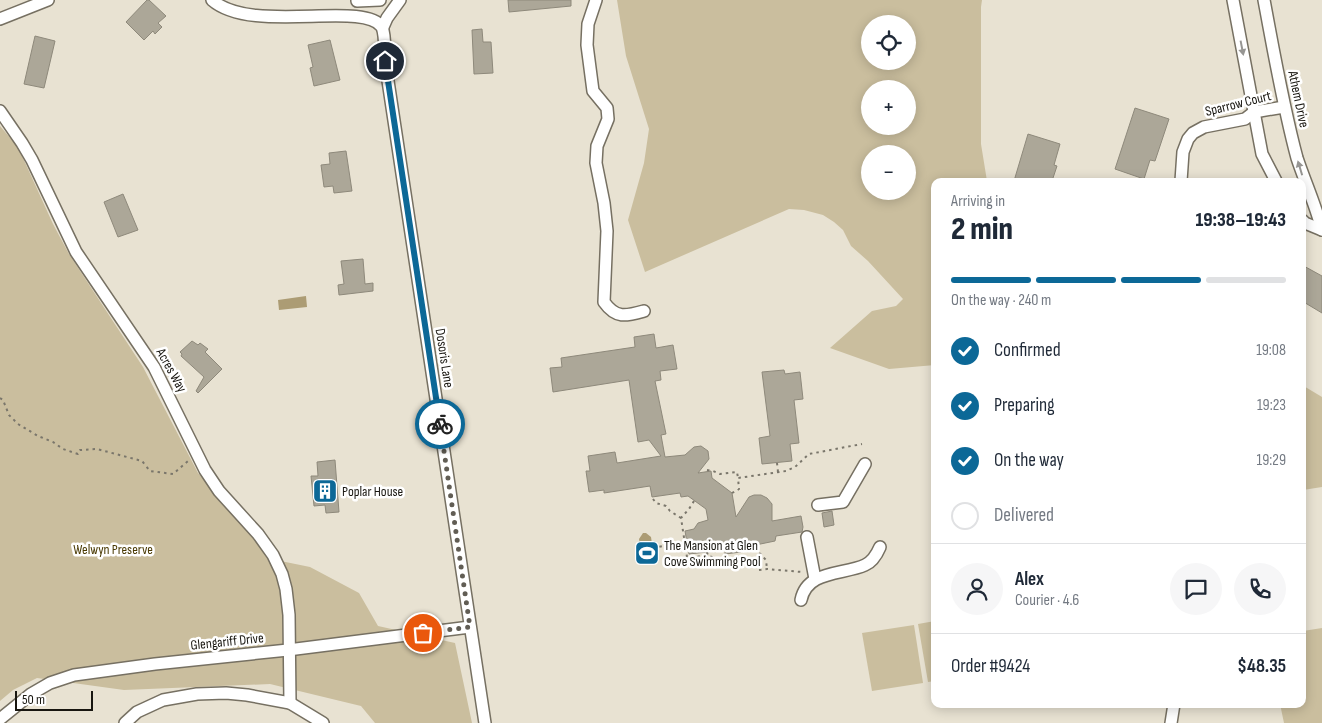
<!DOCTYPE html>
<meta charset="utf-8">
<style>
body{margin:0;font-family:"Sofia Sans Condensed",sans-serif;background:#f6f6f7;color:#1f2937;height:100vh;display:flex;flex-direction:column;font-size:19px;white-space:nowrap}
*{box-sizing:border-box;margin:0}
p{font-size:16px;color:#747a83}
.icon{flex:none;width:28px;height:28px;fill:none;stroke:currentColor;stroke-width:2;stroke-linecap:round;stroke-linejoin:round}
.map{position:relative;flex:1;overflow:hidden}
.panel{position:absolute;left:931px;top:178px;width:375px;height:530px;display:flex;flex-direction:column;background:#fff;border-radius:10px;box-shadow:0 2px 12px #0003}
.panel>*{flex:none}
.controls{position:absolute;left:861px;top:15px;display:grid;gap:10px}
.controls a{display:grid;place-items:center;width:55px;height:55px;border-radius:50%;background:#fff;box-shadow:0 2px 12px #0003;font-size:25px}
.scale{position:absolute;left:15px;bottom:12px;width:78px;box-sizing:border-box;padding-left:5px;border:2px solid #181610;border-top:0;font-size:14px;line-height:18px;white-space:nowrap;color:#181610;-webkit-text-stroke:4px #fff;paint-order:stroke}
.pin{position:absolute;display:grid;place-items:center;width:42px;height:42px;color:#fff;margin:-21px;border:2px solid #fff;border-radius:50%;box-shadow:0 1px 5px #0007}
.courier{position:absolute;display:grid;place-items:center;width:50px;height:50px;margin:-25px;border:4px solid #0c6897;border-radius:50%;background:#fff;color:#222;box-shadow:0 1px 6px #0007}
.overview em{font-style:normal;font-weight:800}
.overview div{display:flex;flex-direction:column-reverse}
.overview{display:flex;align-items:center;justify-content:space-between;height:85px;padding:0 20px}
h1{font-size:32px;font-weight:800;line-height:38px}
.bar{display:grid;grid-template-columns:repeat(4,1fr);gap:8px 5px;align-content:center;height:60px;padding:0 20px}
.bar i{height:6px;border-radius:4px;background:#e0e1e3}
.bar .current{background:#0c6897}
.bar p{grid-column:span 4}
.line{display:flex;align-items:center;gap:12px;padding:0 20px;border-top:1px solid #e0e1e3}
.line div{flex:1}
.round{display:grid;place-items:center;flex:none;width:52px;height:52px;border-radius:26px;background:#f6f6f7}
ol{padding:0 20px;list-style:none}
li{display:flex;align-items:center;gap:15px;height:55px}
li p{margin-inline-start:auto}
li .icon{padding:5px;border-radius:50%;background:#0c6897;color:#fff;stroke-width:4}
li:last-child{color:#747a83}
li i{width:28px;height:28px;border:2px solid #e0e1e3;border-radius:50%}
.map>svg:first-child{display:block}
</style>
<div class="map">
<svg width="1322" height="723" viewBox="0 0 1322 723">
<rect width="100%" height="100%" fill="#e8e2d2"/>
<g fill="#cabe9e" fill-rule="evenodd">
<path d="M617,0H982L981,7V144L987,181H935V365L889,369L830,348L872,311L896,306L903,299L868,261L851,246L843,230L834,222L823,215L804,210L789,209L645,272L628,220L644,163L649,129L626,56ZM870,24H908V61H870ZM870,89H908V126H870ZM870,154H908V191H870Z"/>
<path d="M0,126L18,147L53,224L69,254L143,367L198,473L271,559L310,567L359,593L378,626L455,643L472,723H375L361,706L270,684L124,690L37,678L13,690L0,701Z"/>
<path d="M1302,385L1322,397V487L1303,490Z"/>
<path d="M935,621V681L928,682L918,624Z"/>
<path d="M914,625L923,683L872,691L862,633Z"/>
<path d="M1322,628V723H1284L1280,704H1302L1303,631Z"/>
</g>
<g fill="#ac9c74">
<path d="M306,296L307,307L279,310L278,300Z"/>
<path d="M643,533H646L651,537L654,558L649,564L643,560L639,539Z"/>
</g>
<g fill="#aca798" stroke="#8e897b">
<path d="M147,0H149L166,16L158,23L162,27L155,34L153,31L144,40L126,22Z"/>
<path d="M508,0H571V6L509,12Z"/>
<path d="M482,29L483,42H491L493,73L474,74L472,30Z"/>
<path d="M35,36L55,41L44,88L24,84Z"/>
<path d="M330,40L340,80L314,86L310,68L313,67L308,45Z"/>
<path d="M1135,108L1169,119L1155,161L1150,160L1144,179L1115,169Z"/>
<path d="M1028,134L1060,144L1054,165L1057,166L1052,181H1014Z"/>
<path d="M346,151L352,191L334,193L333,186L324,187L321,165L330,164L329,153Z"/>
<path d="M123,194L138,230L118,237L104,202Z"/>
<path d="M363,259L365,284L373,283V291L339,295L338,285L344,284L341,261Z"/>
<path d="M1302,265L1322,276V313L1302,301Z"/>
<path d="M654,334L656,348L673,345L677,369L660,371L661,380L655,381L666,434L661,435L665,457L685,455L694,447L701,446L708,451L709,459L698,473L711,471L712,478L732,493L736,517L749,497L754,495H761L767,498L772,504V521L801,516L803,527L802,532L776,536L775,541L741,548V552L725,554V550L689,554L685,531L694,529L698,523L708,520L706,509L688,496L681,497L680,493L652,497L650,486L604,493V490L589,492L586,471H590L588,456L615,452L617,463L661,456L649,440L638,442L629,380L553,392L550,368L562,367L561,358L635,347L634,337Z"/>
<path d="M192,341L198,345L200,343L208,349L205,352L222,369L198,393L196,391L204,377L181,356L182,354L180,352Z"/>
<path d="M784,370L785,374L800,372L803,399L794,400L799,443L790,444L792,461L762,464L759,438L770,436L762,372Z"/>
<path d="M335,460L339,512L326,513L325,505L314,506L311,476H318L317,462Z"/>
<path d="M832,511L834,525L824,527L822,513Z"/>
</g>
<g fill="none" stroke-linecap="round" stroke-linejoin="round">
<defs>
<g id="minor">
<path d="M212,0C252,35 363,0 382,27C386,37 384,51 385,61L485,723"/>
<path d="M596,0L588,24L587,45L593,91L607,108L608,119L597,146L596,163L604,203L607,231L604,302C616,319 626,316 644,311"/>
<path d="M1233,0L1262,154L1276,181"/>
<path d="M1264,0C1274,53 1283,106 1297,158C1305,182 1316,206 1322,230"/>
<path d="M357,1L380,0"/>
<path d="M0,19L48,0"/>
<path d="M383,27L387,18L400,0"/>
<path d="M0,111L22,143L32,160L76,252L154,367L205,470L219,491L258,534L273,555L282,574L286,589L289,615L290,703"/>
<path d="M1181,181L1183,152L1188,139L1193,133L1204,127L1245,119L1254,112L1284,107"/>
<path d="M1302,220L1305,223L1322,230"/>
<path d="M818,505L843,502L865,464"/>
<path d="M807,537L815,579"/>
<path d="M801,600C807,570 843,575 865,565C872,562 877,554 880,547"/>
<path d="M0,719L31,694L50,683L74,675L155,664L288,650L470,627"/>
<path d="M125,723L137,712L163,700L197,694L226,693L247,695L290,703L323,723"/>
<path d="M1171,723L1174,704"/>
</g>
</defs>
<use href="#minor" stroke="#767062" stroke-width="14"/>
<g stroke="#7a766b" stroke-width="2" stroke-dasharray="2.5 4" stroke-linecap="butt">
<path d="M0,398L3,400L9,415L18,424L38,436L53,442L63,449L78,454L80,450L97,449L142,461L150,471L173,474L188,461"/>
<path d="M777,463L778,472"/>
<path d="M707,470L713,471L720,474L737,472L738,478"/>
<path d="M732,493L739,489L738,478L786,471L795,467L809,454L862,444"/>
<path d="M653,499L656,503L666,506L670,511L681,518"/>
<path d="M694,501L689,509L681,518L687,557L708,556"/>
<path d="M653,548L685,542"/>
<path d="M741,548C752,546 759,552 766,560L767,569"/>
<path d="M707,552L708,556L720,559L725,563"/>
<path d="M759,570L767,569L802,572"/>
</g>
<use href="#minor" stroke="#fff" stroke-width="11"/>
</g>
<defs><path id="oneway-solid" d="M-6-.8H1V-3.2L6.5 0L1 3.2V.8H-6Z" transform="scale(1.25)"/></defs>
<g fill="#979693">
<use href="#oneway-solid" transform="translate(1242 48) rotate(79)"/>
<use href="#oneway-solid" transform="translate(1300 168) rotate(-107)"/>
</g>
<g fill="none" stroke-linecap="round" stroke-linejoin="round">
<path stroke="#615d54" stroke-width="5" stroke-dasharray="0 9" d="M423,633L470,627L440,424"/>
<path stroke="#0c6897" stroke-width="6" d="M385,61L440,424"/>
</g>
<defs>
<symbol id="building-square" viewBox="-11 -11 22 22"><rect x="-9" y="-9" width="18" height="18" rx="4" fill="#0c6897" stroke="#fff"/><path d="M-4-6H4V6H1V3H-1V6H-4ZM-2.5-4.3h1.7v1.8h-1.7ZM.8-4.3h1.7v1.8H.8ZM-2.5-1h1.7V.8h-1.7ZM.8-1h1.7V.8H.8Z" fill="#fff"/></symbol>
<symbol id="stadium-square" viewBox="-11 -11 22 22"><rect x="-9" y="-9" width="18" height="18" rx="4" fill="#0c6897" stroke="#fff"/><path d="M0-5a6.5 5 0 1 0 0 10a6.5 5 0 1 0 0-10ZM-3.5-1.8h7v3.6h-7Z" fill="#fff"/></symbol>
</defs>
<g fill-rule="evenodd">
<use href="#building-square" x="311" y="477" width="28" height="28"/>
<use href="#stadium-square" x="633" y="539" width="28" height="28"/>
</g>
<g text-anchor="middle" stroke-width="5" stroke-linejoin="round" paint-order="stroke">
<g font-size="14" fill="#181610" stroke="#fff">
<text transform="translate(1299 99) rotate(78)" y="5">Athem Drive</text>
<text transform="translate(1238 103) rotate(-14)" y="5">Sparrow Court</text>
<text transform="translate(445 358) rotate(81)" y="5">Dosoris Lane</text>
<text transform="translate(172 370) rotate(61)" y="5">Acres Way</text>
<text transform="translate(227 641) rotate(-6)" y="5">Glengariff Drive</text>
</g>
<g font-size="14" fill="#181610" stroke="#fff" text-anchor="start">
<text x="342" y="496">Poplar House</text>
<text x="664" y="550">The Mansion at Glen<tspan x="664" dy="16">Cove Swimming Pool</tspan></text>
</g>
<g font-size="14" fill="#493902" stroke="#fff">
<text x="113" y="554">Welwyn Preserve</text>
</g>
</g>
</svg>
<div class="controls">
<a><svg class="icon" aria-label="locate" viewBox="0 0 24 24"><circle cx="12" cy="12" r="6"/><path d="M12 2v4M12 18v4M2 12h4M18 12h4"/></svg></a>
<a>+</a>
<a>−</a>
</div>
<div class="scale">50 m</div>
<div class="pin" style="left:423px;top:633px;background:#ea580c"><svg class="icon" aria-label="bag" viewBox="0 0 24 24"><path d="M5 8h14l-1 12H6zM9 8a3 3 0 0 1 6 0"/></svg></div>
<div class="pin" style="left:385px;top:61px;background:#1f2937"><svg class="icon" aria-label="home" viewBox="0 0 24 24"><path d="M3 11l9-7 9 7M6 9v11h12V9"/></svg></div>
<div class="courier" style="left:440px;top:424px"><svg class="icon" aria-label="bike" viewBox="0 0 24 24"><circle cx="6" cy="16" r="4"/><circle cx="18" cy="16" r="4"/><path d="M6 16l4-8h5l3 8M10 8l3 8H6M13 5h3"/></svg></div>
<section class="panel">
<div class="overview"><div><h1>2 min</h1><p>Arriving in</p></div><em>19:38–19:43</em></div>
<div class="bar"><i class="current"></i><i class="current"></i><i class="current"></i><i></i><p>On the way · 240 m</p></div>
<ol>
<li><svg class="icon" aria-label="check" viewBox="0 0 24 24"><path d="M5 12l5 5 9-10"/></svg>Confirmed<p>19:08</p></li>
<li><svg class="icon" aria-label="check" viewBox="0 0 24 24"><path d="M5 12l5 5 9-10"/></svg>Preparing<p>19:23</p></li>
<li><svg class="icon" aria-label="check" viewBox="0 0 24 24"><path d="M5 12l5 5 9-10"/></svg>On the way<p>19:29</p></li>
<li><i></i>Delivered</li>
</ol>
<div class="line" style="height:90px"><a class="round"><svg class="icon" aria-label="person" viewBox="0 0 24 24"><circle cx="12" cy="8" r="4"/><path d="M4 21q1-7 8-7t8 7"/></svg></a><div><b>Alex</b><p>Courier · 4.6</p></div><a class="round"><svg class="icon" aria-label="chat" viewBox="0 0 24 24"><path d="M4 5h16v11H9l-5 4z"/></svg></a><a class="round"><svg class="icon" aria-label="phone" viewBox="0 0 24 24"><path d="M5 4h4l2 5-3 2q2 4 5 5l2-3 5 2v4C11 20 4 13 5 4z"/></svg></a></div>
<div class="line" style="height:65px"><div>Order #9424</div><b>$48.35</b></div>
</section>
</div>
